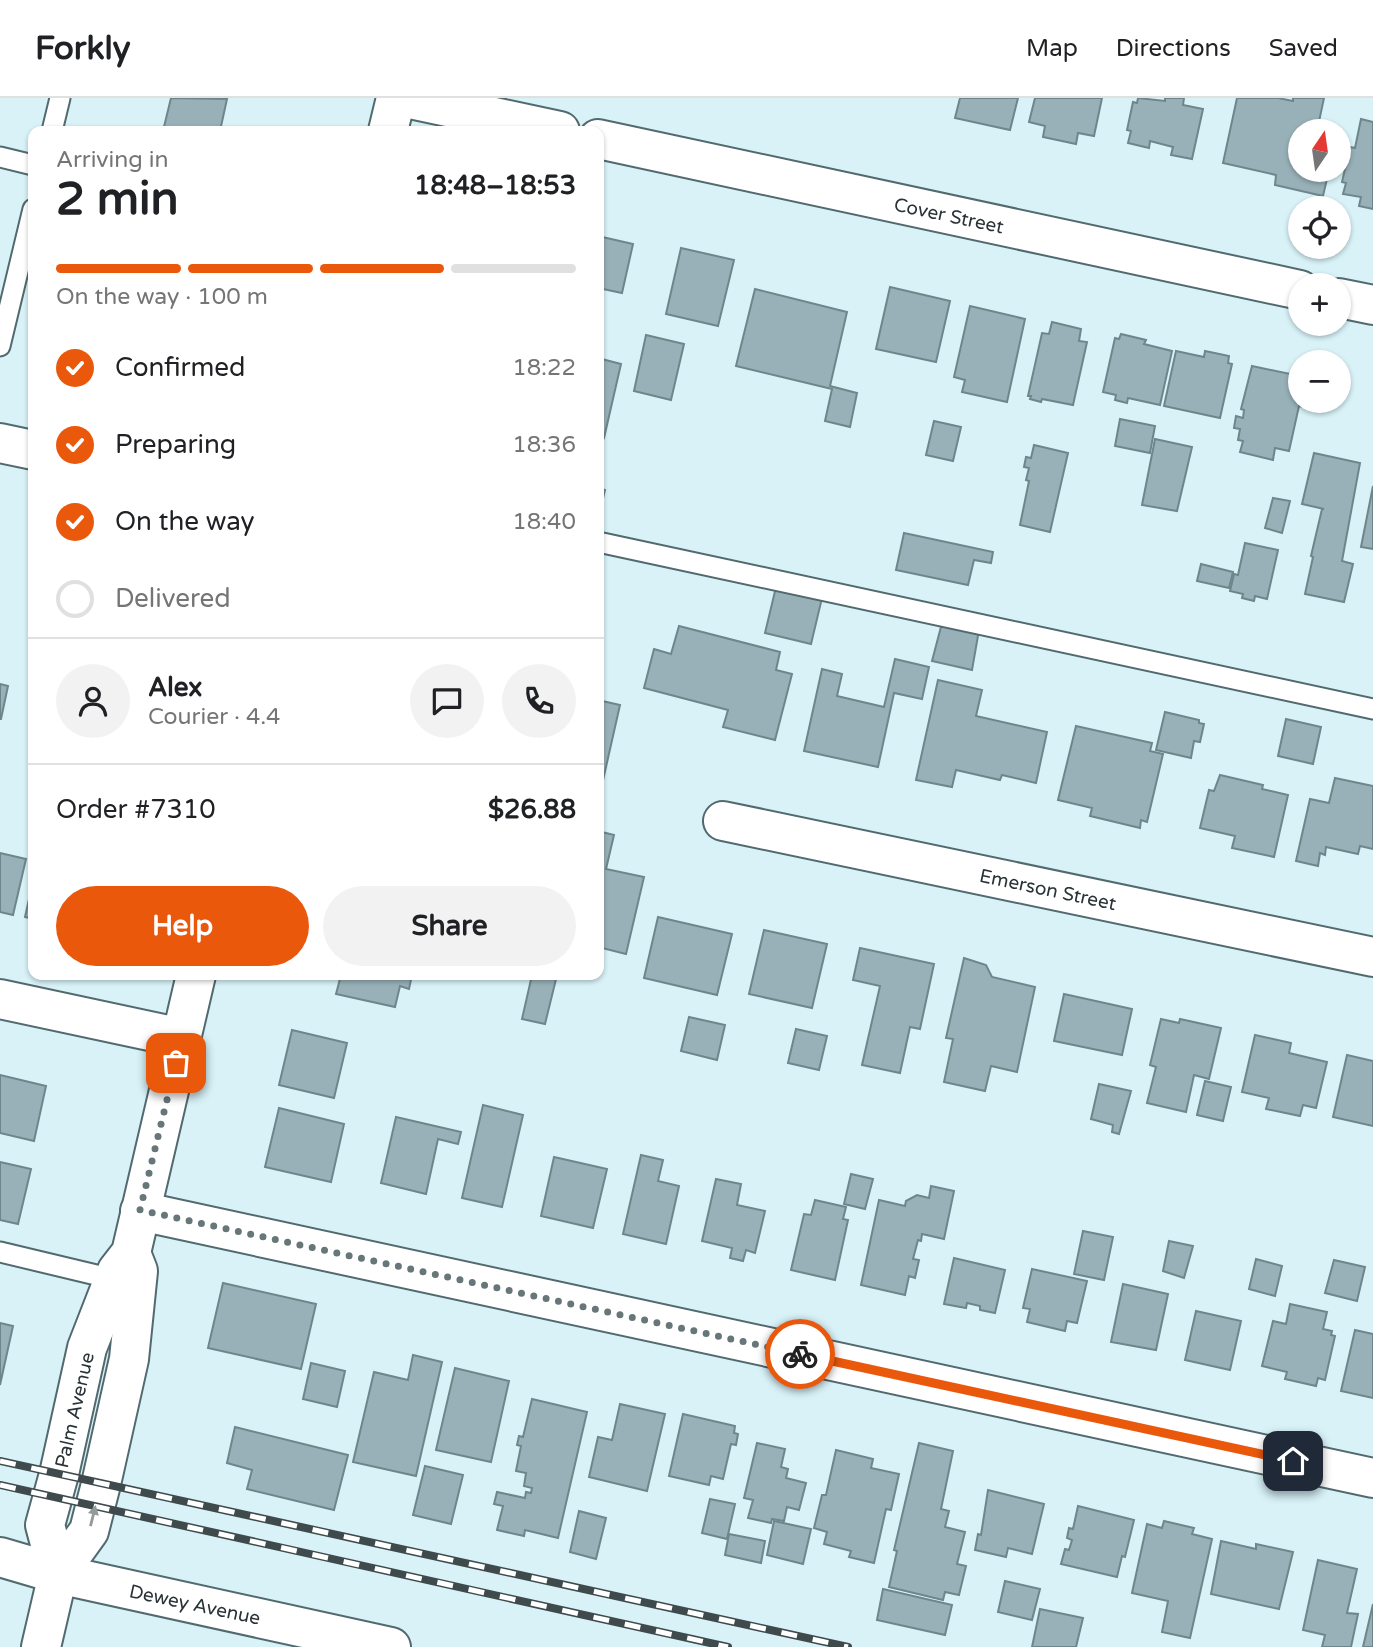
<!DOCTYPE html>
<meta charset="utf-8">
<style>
body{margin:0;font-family:"Varela Round",sans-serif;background:#f2f2f2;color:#202124;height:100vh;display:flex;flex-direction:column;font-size:26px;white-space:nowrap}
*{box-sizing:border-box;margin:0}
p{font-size:23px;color:#757577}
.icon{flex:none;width:38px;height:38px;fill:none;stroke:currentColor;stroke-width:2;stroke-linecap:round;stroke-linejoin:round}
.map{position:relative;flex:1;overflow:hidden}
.side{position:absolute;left:28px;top:28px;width:576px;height:854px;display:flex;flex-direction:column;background:#fff;border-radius:14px;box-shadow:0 2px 5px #0004}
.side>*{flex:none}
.needle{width:46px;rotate:13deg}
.buttons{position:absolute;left:1288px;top:21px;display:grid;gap:14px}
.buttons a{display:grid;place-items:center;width:63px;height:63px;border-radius:50%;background:#fff;box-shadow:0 2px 5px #0004;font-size:35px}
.pin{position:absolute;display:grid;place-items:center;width:60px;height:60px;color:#fff;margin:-30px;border-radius:14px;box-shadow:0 4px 10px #0006}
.courier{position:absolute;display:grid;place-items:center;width:70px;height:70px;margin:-35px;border:5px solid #ea580c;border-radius:50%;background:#fff;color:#222;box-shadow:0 2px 9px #0007}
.headline em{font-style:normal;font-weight:700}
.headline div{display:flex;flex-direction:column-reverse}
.headline{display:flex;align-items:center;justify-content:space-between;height:119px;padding:0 28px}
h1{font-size:46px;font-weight:700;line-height:52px}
.bar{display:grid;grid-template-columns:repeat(4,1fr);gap:10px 7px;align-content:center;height:84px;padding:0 28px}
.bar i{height:9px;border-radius:5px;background:#e0e0e0}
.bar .selected{background:#ea580c}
.bar p{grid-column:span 4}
.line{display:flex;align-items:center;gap:18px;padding:0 28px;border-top:2px solid #e0e0e0}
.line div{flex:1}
.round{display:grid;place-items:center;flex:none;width:74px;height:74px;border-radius:37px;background:#f2f2f2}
ol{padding:0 28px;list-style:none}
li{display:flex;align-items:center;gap:21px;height:77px}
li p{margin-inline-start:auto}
li .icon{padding:7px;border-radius:50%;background:#ea580c;color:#fff;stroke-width:4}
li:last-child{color:#757577}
li i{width:38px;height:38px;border:4px solid #e0e0e0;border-radius:50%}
.primary-button{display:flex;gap:14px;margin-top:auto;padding:14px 28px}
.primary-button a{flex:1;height:80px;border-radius:42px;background:#ea580c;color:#fff;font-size:28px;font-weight:700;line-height:80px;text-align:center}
.primary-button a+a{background:#f2f2f2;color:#202124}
header{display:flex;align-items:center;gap:42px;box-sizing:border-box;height:98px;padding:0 35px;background:#fff;border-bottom:2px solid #e0e0e0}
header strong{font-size:33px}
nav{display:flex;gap:38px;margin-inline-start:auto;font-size:24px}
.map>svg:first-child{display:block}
</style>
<header>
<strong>Forkly</strong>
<nav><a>Map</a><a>Directions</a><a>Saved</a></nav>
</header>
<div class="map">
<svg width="1373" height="1549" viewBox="0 0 1373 1549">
<rect width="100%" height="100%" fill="#d8f2f8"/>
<g fill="#98b1b8" stroke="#6e868b" stroke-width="2">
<path d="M171,0L227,1L220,33H163Z"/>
<path d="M960,0H1018L1010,32L955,20Z"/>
<path d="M1035,0H1102L1094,38L1078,35L1076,46L1043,39L1045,28L1029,24Z"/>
<path d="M1138,0L1165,3V0H1184L1183,7L1203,11L1192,61L1171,57L1173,49L1150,43L1149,50L1128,45L1131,33L1127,32L1133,4L1137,5Z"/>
<path d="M1237,0H1278L1293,3V0H1324L1317,33H1300V72H1329L1323,98L1275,87L1276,77L1223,65Z"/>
<path d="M1361,21L1373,24V111L1359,108L1361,99L1343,96L1346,85L1342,84L1350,49L1355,50Z"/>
<path d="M598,138L633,146L622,195L598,190Z"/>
<path d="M681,150L734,162L718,228L666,216Z"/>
<path d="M890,189L950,203L936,264L876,251Z"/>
<path d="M755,191L847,214L830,288L857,295L850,329L825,323L832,291L736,268Z"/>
<path d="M970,208L1025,221L1007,304L962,294L965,282L954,279Z"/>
<path d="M1052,224L1081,231L1079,243L1087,244L1073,307L1042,301L1041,304L1030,301L1031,298H1028L1042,235L1049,236Z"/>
<path d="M1121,236L1146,242L1144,246L1172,253L1160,307L1128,300L1127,305L1115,302L1116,297L1103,294L1115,240L1119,241Z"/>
<path d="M646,237L684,246L671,302L634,293Z"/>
<path d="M1176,253L1204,259L1205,253L1229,258L1228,265L1232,266L1220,320L1164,308Z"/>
<path d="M598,260L621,266L604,340L598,339Z"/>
<path d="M1252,268L1300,278V303H1305L1304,309L1299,308L1289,353L1275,350L1273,362L1240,354L1243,343L1238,342L1240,331L1234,330L1236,318L1243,320L1244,312L1241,311Z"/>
<path d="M1120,321L1155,328L1150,355L1115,348Z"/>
<path d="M934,323L961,329L953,363L926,357Z"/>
<path d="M1155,341L1192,349L1177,413L1142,407Z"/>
<path d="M1034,347L1068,355L1050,434L1020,427L1029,383L1026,382L1029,370L1024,369L1026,359L1031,360Z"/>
<path d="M1314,355L1360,365L1342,463L1353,466L1344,504L1305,496L1313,459L1311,458L1322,411H1324L1302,406Z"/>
<path d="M1373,388V451L1361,449Z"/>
<path d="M598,390L605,392L598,421Z"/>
<path d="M1273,400L1290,403L1282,435L1265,430Z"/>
<path d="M904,435L993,454L991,465L974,462L968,487L896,472Z"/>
<path d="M1245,445L1278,452L1267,501L1255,498L1254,503L1242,500L1243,496L1230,493L1234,476L1238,477Z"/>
<path d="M1201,466L1233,474L1229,490L1197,483Z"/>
<path d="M776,489L822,500L811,546L765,535Z"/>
<path d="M942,525L979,532L972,572L932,563Z"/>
<path d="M679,528L780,554L776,572L792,576L775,642L723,629L728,612L644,590L654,551L671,556Z"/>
<path d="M895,561L929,569L922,601L894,595L878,669L804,653L822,571L842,576L837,598L884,609Z"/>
<path d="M938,582L982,592L976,618L1047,634L1036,685L1002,677L1000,682L956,672L952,689L916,682Z"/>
<path d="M0,586L8,588L1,621H0Z"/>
<path d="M598,602L620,607L599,700H598Z"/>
<path d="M1165,614L1199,622V625L1204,626L1200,644L1194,643L1191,660L1156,652Z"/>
<path d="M1286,621L1321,629L1313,666L1278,658Z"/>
<path d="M1076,628L1152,645L1150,653L1163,656L1147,724L1141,722L1140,730L1090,718L1092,710L1058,702Z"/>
<path d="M1220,677L1263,687L1262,691L1288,697L1274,759L1232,750L1235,738L1200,730L1209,692L1214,693Z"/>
<path d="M1335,680L1373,688V751L1360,748L1358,756L1326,749L1325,757L1320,755L1318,768L1296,763L1310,701L1329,705Z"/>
<path d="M598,733L614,737L606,771L644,779L626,856L598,849Z"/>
<path d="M0,755L26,761L13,817L0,814Z"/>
<path d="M33,783V821L25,819Z"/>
<path d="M658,819L732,836L717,897L644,880Z"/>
<path d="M764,832L827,846L812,910L749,896Z"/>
<path d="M860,850L934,866L920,931L910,929L900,975L862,967L880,888L853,882Z"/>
<path d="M964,860L986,867L992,879L1035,889L1017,974L991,968L985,993L944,984L953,941L946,940Z"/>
<path d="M341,877H412L409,891L400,888L395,909L336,896Z"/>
<path d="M532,877H557L545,926L522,921Z"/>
<path d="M1064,896L1132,911L1122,957L1054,943Z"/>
<path d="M689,919L725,927L717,962L681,953Z"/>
<path d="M1161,921L1179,925L1180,921L1221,930L1209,981L1194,977L1186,1014L1147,1005L1156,969L1150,967Z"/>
<path d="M796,931L827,938L819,972L788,965Z"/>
<path d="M292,932L347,945L334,1000L279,987Z"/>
<path d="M1255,937L1291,945L1289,955L1327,964L1316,1010L1303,1007L1300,1018L1266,1011L1269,1000L1242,994Z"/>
<path d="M1347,957L1373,963V1028L1333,1019Z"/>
<path d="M0,977L46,988L34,1043L0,1035Z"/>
<path d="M1205,983L1231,989L1223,1023L1197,1017Z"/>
<path d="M1099,986L1131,993L1119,1036L1112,1034L1113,1027L1091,1021Z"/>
<path d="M483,1007L523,1017L502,1109L462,1100Z"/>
<path d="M279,1010L344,1026L331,1084L265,1069Z"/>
<path d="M396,1019L461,1034L458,1046L438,1041L426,1096L381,1085Z"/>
<path d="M641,1057L663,1062L658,1083L679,1088L666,1146L623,1136Z"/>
<path d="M554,1059L607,1071L593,1130L541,1118Z"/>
<path d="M0,1064L31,1071L18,1126L0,1122Z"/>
<path d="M851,1076L873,1081L865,1111L844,1106Z"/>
<path d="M716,1081L741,1086L737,1107L765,1113L755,1155L746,1152L743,1163L730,1160L732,1150L702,1143Z"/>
<path d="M931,1088L954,1093L944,1141L922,1136L921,1143L918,1142L913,1161L919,1162L915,1180L909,1178L905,1197L861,1187L879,1102L905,1108L906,1103L917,1097L929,1100Z"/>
<path d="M815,1102L846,1109L843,1121L848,1122L835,1182L791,1172L804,1116L811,1117Z"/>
<path d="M1083,1133L1113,1139L1104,1182L1074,1176Z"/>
<path d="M1169,1143L1193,1148L1184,1180L1163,1173Z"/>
<path d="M954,1160L1005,1172L995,1215L980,1212V1208L967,1205L966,1210L944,1206Z"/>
<path d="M1256,1161L1282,1168L1275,1198L1249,1191Z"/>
<path d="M1334,1162L1365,1169L1357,1203L1325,1195Z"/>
<path d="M1032,1171L1087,1183L1077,1225L1067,1223L1065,1233L1027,1224L1030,1211L1023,1210Z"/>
<path d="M223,1185L316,1206L301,1271L208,1250Z"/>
<path d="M1123,1186L1168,1196L1156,1252L1111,1244Z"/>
<path d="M1290,1206L1327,1214L1323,1231L1332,1233L1331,1237L1335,1238L1325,1282L1318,1280L1316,1288L1285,1281L1287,1274L1262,1268L1273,1223L1286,1226Z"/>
<path d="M1196,1213L1241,1223L1230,1272L1185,1262Z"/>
<path d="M0,1225L13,1228L0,1287Z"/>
<path d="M1355,1232L1373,1236V1300L1341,1293Z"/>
<path d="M413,1257L442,1264L416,1378L353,1364L374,1274L408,1282Z"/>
<path d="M311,1265L345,1273L337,1309L303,1301Z"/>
<path d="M455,1270L509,1283L491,1364L436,1352Z"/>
<path d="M532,1301L587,1314L558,1440L525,1432L524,1438L497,1432L503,1408L494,1406L497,1394L525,1400L526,1394L531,1395L532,1390L524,1388L526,1375L516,1373L521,1348L517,1347L519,1338L523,1339Z"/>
<path d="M620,1306L665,1316L647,1393L589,1379L598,1339L612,1342Z"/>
<path d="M683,1316L735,1328L734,1335L738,1336L736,1347L731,1346L723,1381L711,1378L709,1387L669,1378Z"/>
<path d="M235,1329L348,1357L334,1412L247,1391L252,1372L227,1365Z"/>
<path d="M757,1345L785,1351L781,1369L788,1371L786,1380L806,1385L799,1412L787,1409L784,1423L772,1421L771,1425L748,1420L753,1402L744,1400Z"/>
<path d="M919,1345L953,1353L941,1411L949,1413L945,1429L965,1434L957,1466L966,1468L959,1497L945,1494L943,1502L889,1489L897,1453L894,1452Z"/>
<path d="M836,1352L873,1361L871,1370L899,1376L891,1412L886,1411L874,1465L849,1459L851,1453L824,1446L827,1434L814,1430L822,1397H826Z"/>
<path d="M425,1368L463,1377L451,1426L413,1417Z"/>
<path d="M988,1392L1044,1406L1032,1456L1008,1450L1006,1459L975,1452L978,1436L981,1437Z"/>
<path d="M710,1401L735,1406L727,1441L702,1435Z"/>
<path d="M1078,1408L1134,1422L1125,1459L1122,1458L1117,1479L1061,1466L1065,1451L1069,1452L1072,1442L1067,1440L1069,1430L1073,1431Z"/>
<path d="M579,1413L606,1420L596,1461L570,1454Z"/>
<path d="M774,1423L811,1431L803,1466L767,1457Z"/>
<path d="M1164,1423L1194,1430L1192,1436L1212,1441L1190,1540L1162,1534L1168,1503L1132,1495L1147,1426L1162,1430Z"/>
<path d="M729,1436L765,1443L761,1465L725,1457Z"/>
<path d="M1221,1443L1256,1451V1446L1293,1454L1279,1511L1211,1496Z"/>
<path d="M1318,1462L1357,1471L1347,1515L1358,1516L1351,1549H1322L1325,1537L1303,1532Z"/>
<path d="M1005,1483L1040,1491L1032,1522L998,1514Z"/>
<path d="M883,1491L952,1507L945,1537L877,1522Z"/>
<path d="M1373,1506V1549H1363Z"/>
<path d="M1040,1511L1083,1520L1076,1549H1032Z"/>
</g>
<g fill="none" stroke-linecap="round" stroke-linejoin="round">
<defs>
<g id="service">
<path d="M52,33L60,0"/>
<path d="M0,59L33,67"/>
<path d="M0,248L33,111"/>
<path d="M598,444L1373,611"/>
<path d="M0,1154L113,1181"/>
</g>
<g id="minor">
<path d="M405,0L560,33"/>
<path d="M598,41L1300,192"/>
<path d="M1339,200L1373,207"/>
<path d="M0,345L33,352"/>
<path d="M723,723L1373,859"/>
<path d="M0,901L182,940"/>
<path d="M140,1113L1373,1380"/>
</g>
<g id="tertiary">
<path d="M388,33L396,0"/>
<path d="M0,1459L58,1476L391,1549"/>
<path d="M58,1476L45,1427L59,1376L87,1250L117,1173L131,1155L196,877"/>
<path d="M41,1549L58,1476L89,1433L101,1386L129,1261L138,1173L131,1155"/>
</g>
</defs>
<use href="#service" stroke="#526a6f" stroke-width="23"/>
<use href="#minor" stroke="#526a6f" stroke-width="42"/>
<use href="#tertiary" stroke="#526a6f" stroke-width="42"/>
<use href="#service" stroke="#fff" stroke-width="19"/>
<use href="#minor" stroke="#fff" stroke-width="38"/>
<use href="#tertiary" stroke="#fff" stroke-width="38"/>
<defs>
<g id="rail">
<path d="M0,1363L848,1549"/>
<path d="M0,1387L728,1549"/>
</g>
</defs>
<use href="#rail" stroke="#3e4a4c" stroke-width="8"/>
<use href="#rail" stroke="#fff" stroke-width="5" stroke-dasharray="16" stroke-linecap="butt"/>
</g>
<defs><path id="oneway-solid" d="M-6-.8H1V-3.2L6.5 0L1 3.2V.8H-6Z" transform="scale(1.75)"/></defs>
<use fill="#94999a" href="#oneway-solid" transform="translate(93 1418) rotate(-76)"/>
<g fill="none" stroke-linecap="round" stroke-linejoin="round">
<path stroke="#667679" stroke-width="7" stroke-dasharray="0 12.6" d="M176,965L140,1112L800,1256"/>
<path stroke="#ea580c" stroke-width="9" d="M800,1256L1293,1363"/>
</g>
<g text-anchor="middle" stroke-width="5" stroke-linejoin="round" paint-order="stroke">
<g font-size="19" fill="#293335" stroke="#fff">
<text transform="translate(949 117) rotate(12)" y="7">Cover Street</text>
<text transform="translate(1048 791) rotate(12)" y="7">Emerson Street</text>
<text transform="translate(74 1312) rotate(-77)" y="7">Palm Avenue</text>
<text transform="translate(195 1506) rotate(12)" y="7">Dewey Avenue</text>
</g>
</g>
</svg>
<div class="buttons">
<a><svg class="needle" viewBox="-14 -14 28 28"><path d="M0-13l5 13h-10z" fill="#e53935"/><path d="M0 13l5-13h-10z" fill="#757577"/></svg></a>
<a><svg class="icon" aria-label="locate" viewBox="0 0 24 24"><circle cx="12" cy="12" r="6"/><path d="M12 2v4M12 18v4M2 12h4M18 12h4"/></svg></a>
<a>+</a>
<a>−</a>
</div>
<div class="pin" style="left:176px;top:965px;background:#ea580c"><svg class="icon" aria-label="bag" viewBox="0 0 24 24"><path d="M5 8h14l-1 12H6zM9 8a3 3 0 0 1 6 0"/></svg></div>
<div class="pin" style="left:1293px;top:1363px;background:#1f2937"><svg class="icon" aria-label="home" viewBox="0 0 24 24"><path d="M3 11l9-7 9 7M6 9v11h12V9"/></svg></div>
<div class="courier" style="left:800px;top:1256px"><svg class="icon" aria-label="bike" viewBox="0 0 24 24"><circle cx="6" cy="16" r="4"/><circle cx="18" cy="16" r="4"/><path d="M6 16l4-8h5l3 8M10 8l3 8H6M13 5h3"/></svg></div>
<section class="side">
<div class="headline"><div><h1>2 min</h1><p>Arriving in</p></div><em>18:48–18:53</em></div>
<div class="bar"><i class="selected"></i><i class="selected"></i><i class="selected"></i><i></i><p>On the way · 100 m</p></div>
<ol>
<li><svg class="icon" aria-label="check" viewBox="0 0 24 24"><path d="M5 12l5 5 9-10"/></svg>Confirmed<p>18:22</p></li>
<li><svg class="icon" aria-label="check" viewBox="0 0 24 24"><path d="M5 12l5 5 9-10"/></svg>Preparing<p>18:36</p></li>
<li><svg class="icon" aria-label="check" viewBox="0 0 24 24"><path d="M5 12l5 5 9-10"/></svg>On the way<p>18:40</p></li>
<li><i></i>Delivered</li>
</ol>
<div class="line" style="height:126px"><a class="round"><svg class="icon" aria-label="person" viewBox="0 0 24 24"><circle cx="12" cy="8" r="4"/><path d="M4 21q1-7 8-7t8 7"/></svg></a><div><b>Alex</b><p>Courier · 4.4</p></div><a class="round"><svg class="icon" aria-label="chat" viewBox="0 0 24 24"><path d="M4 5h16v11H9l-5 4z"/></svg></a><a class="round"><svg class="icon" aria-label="phone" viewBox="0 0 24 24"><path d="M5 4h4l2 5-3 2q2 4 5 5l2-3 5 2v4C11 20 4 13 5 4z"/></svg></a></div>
<div class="line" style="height:91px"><div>Order #7310</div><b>$26.88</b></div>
<div class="primary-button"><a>Help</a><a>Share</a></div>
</section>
</div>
